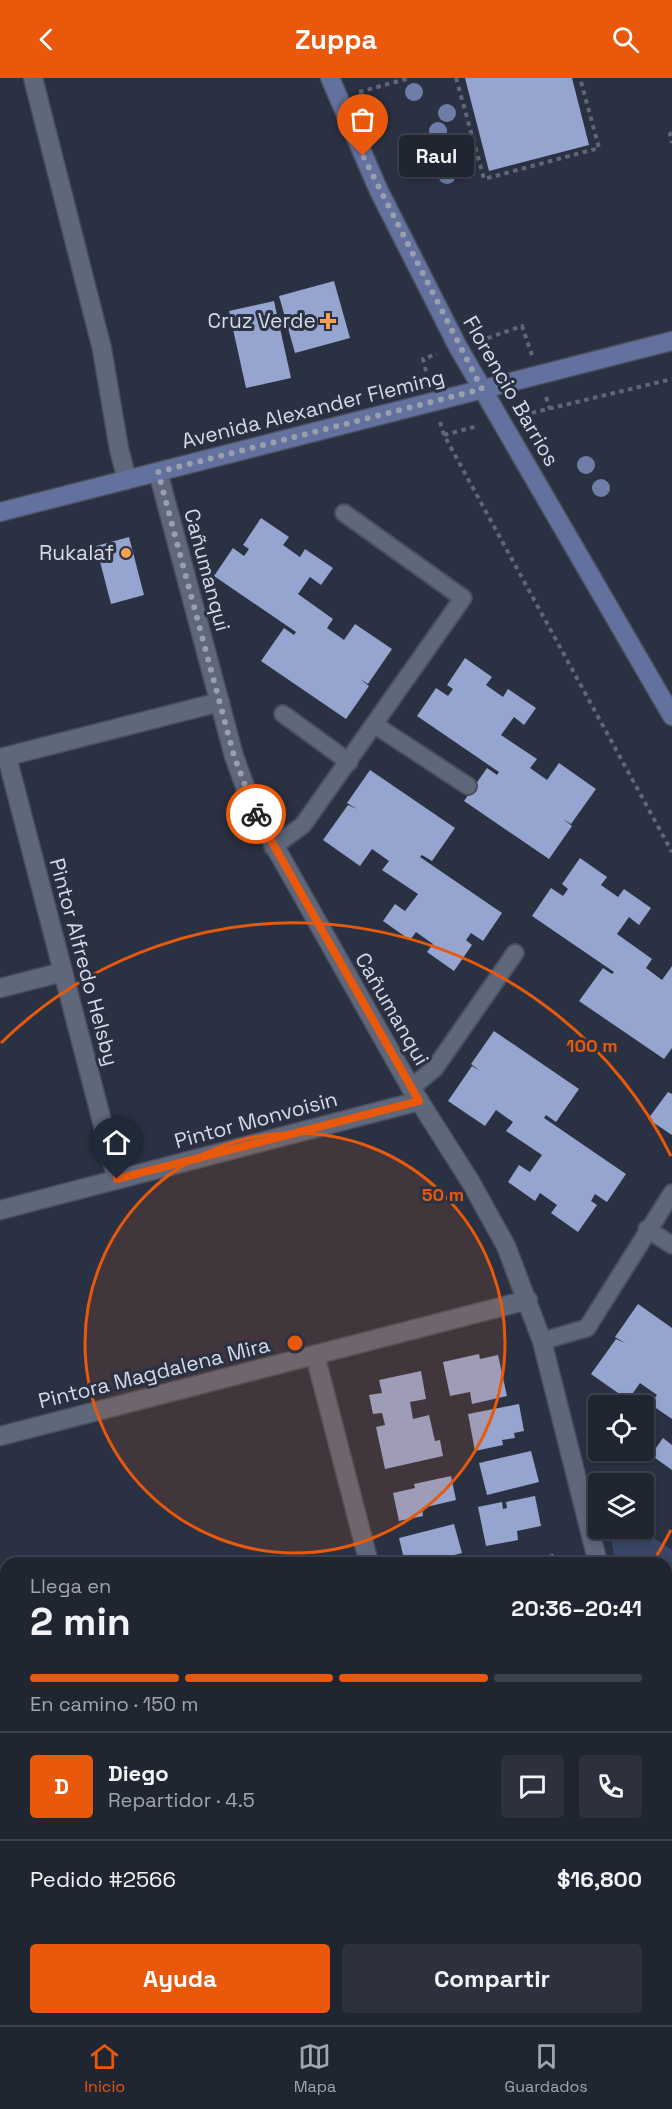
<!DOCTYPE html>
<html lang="es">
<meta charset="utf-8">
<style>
body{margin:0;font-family:"Space Grotesk",sans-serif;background:#2d313e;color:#f1f3f6;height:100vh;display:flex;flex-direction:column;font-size:22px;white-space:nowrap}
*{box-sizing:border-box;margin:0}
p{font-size:20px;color:#a2a5ac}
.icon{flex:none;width:33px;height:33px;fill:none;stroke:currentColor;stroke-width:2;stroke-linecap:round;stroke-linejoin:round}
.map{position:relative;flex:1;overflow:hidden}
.details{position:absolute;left:0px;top:1479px;width:672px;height:468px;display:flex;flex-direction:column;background:#202532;border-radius:18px 18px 0 0;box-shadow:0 3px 9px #0003,0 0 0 2px #3d424d}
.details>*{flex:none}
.controls{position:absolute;left:588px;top:1317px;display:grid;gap:12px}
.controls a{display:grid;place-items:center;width:66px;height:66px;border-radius:6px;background:#202532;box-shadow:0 3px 9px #0003,0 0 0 2px #3d424d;font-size:30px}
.pin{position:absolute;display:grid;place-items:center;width:51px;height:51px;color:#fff;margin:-62px -26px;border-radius:50% 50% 50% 0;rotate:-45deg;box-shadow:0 0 6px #0007}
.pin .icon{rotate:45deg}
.courier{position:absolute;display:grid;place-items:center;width:60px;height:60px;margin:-30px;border:4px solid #ea580c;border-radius:50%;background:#fff;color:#222;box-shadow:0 2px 8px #0007}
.bubble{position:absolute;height:42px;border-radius:6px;background:#202532;box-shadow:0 3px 9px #0003,0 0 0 2px #3d424d;font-size:20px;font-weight:700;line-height:42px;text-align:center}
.summary em{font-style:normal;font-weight:700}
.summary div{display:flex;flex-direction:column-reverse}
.summary{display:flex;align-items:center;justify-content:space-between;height:102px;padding:0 30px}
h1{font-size:39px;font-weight:700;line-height:45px}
.bar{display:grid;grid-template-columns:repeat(4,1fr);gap:9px 6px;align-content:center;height:72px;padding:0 30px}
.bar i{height:8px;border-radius:4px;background:#3d424d}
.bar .current{background:#ea580c}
.bar p{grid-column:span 4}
.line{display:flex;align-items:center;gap:15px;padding:0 30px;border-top:2px solid #3d424d}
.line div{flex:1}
.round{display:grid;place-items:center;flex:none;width:63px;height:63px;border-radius:6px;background:#2d313e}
.button{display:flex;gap:12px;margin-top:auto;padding:12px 30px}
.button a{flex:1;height:69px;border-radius:6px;background:#ea580c;color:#fff;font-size:24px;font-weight:700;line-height:69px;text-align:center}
.button a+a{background:#2d313e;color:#f1f3f6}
header{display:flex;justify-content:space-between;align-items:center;height:78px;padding:0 30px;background:#ea580c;color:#fff;font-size:27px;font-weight:700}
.tab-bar{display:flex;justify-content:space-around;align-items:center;height:84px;border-top:2px solid #3d424d;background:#202532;font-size:16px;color:#a2a5ac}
.tab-bar a{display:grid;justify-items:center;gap:3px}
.tab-bar .current{color:#ea580c}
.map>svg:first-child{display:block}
</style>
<header><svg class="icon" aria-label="back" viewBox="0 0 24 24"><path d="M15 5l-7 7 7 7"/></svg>Zuppa<svg class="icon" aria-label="search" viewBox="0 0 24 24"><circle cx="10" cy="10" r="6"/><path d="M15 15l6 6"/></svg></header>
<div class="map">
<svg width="672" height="1947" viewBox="0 0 672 1947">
<rect width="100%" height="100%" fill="#2a3142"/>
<path fill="#3a4667" d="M609,1451H640L672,1472V1641H666V1485H616Z"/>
<g fill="#95a5cf">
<path d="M465,0H572L589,67L489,93Z"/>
<path d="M334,203L350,260L295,275L279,218Z"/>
<path d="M274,223L291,300L246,310L229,233Z"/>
<path d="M261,440L289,459L283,467L300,479L305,471L333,490L321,507L310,499L298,516L333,541L327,550L344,562L355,546L392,571L368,606L360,601L369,608L346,641L261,583L284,550L294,557L296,554L214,498L233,470L244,478L249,471L243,467Z"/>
<path d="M129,459L144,517L111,526L96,468Z"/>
<path d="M465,580L492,599L486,607L503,619L508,611L536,630L524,647L514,639L501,657L537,681L530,690L547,702L559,685L596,711L571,746L563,741L572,748L549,781L464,723L487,690L497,697L499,694L417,638L436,610L448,618L453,611L447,607Z"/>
<path d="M370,692L455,750L432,783L422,777L420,779L502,835L483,863L471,855L466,862L472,867L454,893L427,874L433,866L416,854L410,862L383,843L395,826L405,833L418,816L382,792L389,783L372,771L360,788L323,762L348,727L357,731L347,725Z"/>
<path d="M580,780L607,799L601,807L618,819L624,811L651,830L639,847L629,839L617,856L652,881L646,890L662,902L672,888V970L664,981L579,923L603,890L612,896L614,894L532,838L551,810L563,818L568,811L562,806Z"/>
<path d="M494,953L579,1011L556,1044L546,1037L544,1040L626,1096L607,1124L595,1116L591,1123L597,1127L578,1154L551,1135L557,1127L540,1115L535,1123L508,1104L519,1087L530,1094L542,1077L506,1053L513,1044L496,1032L485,1048L448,1023L472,988L480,993L471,986Z"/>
<path d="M668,1014L672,1016V1057L648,1041Z"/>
<path d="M638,1226L672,1250V1341L650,1326L657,1317L640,1305L628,1322L591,1296L616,1261L625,1265L615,1259Z"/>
<path d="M479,1276L480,1281L498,1277L507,1318L472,1326L470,1314L450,1318L443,1284Z"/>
<path d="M421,1293L426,1321L410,1324L413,1341L429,1337L435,1363L440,1362L443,1378L385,1391L376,1349L385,1347L382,1335L373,1336L369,1317L382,1315L379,1302Z"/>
<path d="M519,1326L524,1353L514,1355L515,1360L502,1362L503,1367L475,1373L468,1336Z"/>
<path d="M663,1360L672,1367V1392L651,1377Z"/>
<path d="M531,1373L539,1404L487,1417L479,1385Z"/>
<path d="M451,1398L456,1422L422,1430L423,1438L399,1443L393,1415L415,1410L414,1406Z"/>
<path d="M535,1418L541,1448L517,1453L518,1462L486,1468L478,1429L502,1424L503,1431L507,1430L506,1424Z"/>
<path d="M454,1446L462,1475L423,1485H405L399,1460Z"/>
<path d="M553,1476L556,1485H508L533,1478L534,1481Z"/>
<path d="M6,1890V1919L0,1921V1892Z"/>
<path d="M6,1928V1941H10L12,1947H0V1930Z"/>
<path d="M21,1941H82L83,1947H23Z"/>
</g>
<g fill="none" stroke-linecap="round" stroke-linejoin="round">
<defs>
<g id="service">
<path d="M283,636L349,684"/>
<path d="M375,647L468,708"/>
<path d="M273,769L303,747L463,520L344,435"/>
<path d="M411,1010L435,990L515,875"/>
<path d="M647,1151L672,1167"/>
<path d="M542,1263L587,1250L672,1115"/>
</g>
<g id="minor">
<path d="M33,0L102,271L119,371L127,402"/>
<path d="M158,394L234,678L252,728L411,1010L470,1103L506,1168L542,1263L598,1485"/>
<path d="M7,679L117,1101"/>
<path d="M0,680L220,624"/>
<path d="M0,910L63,894"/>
<path d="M0,1132L419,1023"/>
<path d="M315,1277L369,1485"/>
<path d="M0,1358L528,1222"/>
<path d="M0,1582L6,1581"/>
<path d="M666,1910H672"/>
<path d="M126,1941L127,1947"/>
<path d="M505,1947L529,1941"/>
</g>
<g id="tertiary">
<path d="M666,1669L672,1668"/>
<path d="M0,1826L6,1825"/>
</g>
<g id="secondary">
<path d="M330,0L379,113L458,269L672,638"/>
<path d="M0,434L672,263"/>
</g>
</defs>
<use href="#service" stroke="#4a4e5d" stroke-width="20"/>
<use href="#minor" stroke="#4a4e5d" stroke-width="21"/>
<use href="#tertiary" stroke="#4a4e5d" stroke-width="21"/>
<use href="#secondary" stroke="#4a4e5d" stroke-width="21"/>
<g stroke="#606675" stroke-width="4" stroke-dasharray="4.5 4.5" stroke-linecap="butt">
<path d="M456,0L484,101L599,70L580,0"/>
<path d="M359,14L410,0"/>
<path d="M672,55L670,56L672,65"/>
<path d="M479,263L522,248L532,277"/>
<path d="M428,302L423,281L437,276"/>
<path d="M546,319L550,331"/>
<path d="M523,337L672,301"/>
<path d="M440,344L444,357L672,774"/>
<path d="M444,357L478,348"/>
</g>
<use href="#service" stroke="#5f677b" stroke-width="16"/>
<use href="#minor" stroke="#5f677b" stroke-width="18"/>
<use href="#tertiary" stroke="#5f677b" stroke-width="18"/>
<use href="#secondary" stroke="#62719d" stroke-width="18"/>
</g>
<g fill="#6e7ea8">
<circle cx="414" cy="14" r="9"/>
<circle cx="447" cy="35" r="9"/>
<circle cx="438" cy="53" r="9"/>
<circle cx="460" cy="75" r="9"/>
<circle cx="441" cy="80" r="9"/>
<circle cx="447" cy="97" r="9"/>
<circle cx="586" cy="387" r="9"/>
<circle cx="601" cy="410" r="9"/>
</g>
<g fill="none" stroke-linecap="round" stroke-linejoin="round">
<path stroke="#9a9fad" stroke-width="6" stroke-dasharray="0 10.8" d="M256,736L234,678L158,394L482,311L363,78"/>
<path stroke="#ea580c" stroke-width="8" d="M117,1101L419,1023L256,736"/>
</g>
<circle cx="295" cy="1265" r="210" fill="#e8590c" fill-opacity=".12"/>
<g fill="none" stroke="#e8590c" stroke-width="3">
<circle cx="295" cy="1265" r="210"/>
<path d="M671 1452A420 420 0 0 1 653 1484M1 965A420 420 0 0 1 671 1078"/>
</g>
<g fill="#fa9f4f" stroke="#2a3142" stroke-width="2">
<path d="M325 234h6v6h6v6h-6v6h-6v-6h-6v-6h6z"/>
<circle cx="126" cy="475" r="6"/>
</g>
<g text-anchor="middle" stroke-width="6" stroke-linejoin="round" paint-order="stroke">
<g font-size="21" fill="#d6dae6" stroke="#2a3142" text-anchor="end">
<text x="316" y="250">Cruz Verde</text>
<text x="114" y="482">Rukalaf</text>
</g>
<g font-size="21" fill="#d6dae6" stroke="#2a3142">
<text transform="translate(511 313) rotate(60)" y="7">Florencio Barrios</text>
<text transform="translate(313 331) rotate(-14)" y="7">Avenida Alexander Fleming</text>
<text transform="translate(207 492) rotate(75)" y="7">Cañumanqui</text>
<text transform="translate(84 884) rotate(75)" y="7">Pintor Alfredo Helsby</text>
<text transform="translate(392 931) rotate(60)" y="7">Cañumanqui</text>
<text transform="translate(256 1042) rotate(-15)" y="7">Pintor Monvoisin</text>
<text transform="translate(154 1295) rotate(-14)" y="7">Pintora Magdalena Mira</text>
</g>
</g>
<circle cx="295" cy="1265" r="9" fill="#e8590c" stroke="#2a3142" stroke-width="3"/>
<g font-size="18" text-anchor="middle" font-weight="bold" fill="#e8590c" stroke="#2a3142" stroke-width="6" stroke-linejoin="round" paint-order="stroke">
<text x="592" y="974">100 m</text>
<text x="443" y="1123">50 m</text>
</g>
</svg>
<div class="controls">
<a><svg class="icon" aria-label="locate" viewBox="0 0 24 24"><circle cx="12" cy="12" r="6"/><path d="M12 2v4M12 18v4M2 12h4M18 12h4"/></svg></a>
<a><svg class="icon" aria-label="layers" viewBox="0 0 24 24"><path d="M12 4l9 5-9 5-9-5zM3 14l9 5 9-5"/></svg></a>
</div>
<div class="pin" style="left:363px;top:78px;background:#ea580c"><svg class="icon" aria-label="bag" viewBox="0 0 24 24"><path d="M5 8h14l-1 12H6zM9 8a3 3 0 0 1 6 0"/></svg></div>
<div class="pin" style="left:117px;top:1101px;background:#1f2937"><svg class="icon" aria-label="home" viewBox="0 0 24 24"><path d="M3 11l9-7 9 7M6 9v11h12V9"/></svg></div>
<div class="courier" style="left:256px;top:736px"><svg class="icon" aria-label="bike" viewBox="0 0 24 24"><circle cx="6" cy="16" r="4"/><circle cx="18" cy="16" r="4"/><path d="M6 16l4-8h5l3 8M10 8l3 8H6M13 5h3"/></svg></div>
<div class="bubble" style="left:399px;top:57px;width:75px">Raul</div>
<section class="details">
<div class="summary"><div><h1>2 min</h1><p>Llega en</p></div><em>20:36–20:41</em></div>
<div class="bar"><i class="current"></i><i class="current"></i><i class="current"></i><i></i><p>En camino · 150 m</p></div>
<div class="line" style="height:108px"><b class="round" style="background:#ea580c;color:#fff">D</b><div><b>Diego</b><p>Repartidor · 4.5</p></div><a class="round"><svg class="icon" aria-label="chat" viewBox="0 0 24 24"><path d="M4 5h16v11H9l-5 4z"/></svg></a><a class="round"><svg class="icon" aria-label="phone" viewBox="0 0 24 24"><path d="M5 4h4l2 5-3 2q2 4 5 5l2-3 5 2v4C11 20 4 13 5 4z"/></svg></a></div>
<div class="line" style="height:78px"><div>Pedido #2566</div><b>$16,800</b></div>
<div class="button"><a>Ayuda</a><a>Compartir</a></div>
</section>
</div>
<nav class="tab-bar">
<a class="current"><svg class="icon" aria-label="home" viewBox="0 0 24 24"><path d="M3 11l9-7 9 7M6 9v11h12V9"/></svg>Inicio</a>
<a><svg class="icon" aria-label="map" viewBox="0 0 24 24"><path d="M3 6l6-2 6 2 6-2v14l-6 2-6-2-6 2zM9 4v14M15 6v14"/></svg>Mapa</a>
<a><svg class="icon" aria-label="saved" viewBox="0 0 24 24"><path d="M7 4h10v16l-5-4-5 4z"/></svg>Guardados</a>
</nav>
